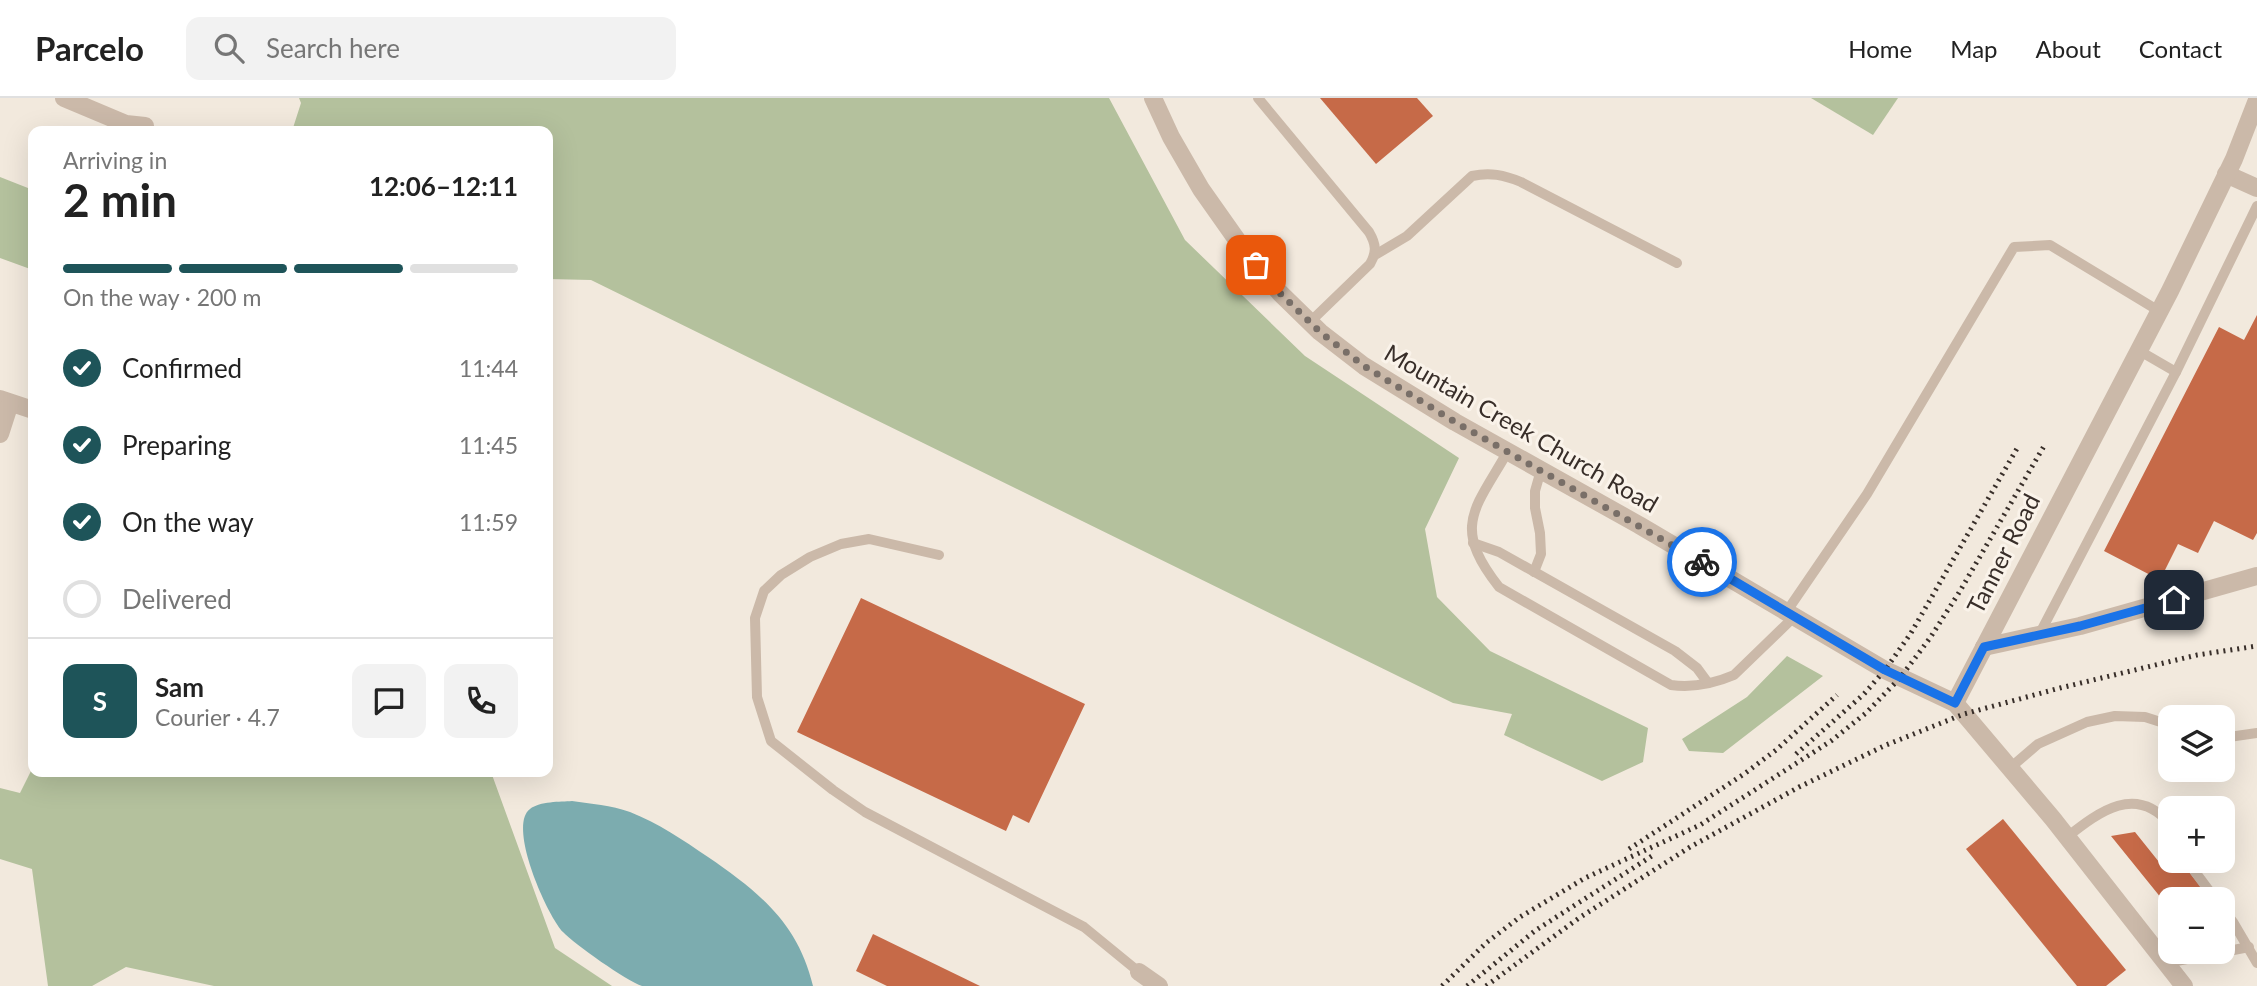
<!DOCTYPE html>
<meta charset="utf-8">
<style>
body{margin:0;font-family:Lato,sans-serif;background:#f2f2f2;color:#222;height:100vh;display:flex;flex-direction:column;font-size:26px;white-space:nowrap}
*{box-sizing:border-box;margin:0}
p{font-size:23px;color:#767676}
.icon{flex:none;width:38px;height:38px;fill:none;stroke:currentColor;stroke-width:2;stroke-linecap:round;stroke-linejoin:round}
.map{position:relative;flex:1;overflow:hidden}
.details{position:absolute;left:28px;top:28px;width:525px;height:651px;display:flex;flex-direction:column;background:#fff;border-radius:14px;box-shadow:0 7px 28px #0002}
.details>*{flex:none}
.controls{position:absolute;left:2158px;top:607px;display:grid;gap:14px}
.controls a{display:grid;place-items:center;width:77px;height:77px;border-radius:14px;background:#fff;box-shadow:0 7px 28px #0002;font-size:35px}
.pin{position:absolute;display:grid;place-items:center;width:60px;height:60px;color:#fff;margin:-30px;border-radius:14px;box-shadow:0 4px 10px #0006}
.courier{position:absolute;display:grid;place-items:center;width:70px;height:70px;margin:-35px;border:5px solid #1a73e8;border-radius:50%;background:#fff;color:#222;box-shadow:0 2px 9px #0007}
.head em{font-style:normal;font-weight:700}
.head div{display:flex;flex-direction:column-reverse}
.head{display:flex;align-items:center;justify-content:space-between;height:119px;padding:0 35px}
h1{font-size:46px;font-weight:700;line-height:52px}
.bar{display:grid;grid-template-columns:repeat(4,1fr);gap:10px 7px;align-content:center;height:84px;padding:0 35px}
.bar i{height:9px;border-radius:5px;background:#e0e0e0}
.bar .on{background:#1e5459}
.bar p{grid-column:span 4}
.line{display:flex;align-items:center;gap:18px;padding:0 35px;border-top:2px solid #e0e0e0}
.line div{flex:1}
.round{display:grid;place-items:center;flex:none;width:74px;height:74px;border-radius:14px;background:#f2f2f2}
ol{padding:0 35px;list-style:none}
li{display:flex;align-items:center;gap:21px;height:77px}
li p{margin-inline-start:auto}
li .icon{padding:7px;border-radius:50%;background:#1e5459;color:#fff;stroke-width:4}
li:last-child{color:#767676}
li i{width:38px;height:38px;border:4px solid #e0e0e0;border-radius:50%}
header{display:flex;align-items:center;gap:42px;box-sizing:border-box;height:98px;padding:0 35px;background:#fff;border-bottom:2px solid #e0e0e0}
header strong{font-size:33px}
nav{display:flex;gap:38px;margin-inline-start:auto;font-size:24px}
.search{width:490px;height:63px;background:#f2f2f2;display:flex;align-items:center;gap:18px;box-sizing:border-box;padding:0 24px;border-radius:14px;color:#767676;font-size:26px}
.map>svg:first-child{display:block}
</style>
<header>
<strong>Parcelo</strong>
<div class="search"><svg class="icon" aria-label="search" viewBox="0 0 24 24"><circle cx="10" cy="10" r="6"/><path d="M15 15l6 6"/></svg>Search here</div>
<nav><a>Home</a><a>Map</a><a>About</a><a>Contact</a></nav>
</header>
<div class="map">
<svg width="2257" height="888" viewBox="0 0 2257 888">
<rect width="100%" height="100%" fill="#f2e9dd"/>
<g fill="#b4c19d">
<path d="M299,0H1109L1185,142L1305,258L1459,360L1425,431L1437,499L1490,553L1648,630L1643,664L1602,683L1504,637L1512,616L1453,605L591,182L548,181V33H292L301,5Z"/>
<path d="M1811,0H1898L1873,37Z"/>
<path d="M0,79L33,92V172L0,160Z"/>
<path d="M1787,558L1823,578L1723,655L1689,653L1682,641L1747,599Z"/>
<path d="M33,669V674H491L555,850L612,888H214L126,869L92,888H48L32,771L0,761V690L20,695Z"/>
</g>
<path fill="#7cacaf" d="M572,703C591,706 611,707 630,714C658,725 683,742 708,759C759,794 798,825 813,888C770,888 727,888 684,888C672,888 654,888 642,888C627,883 574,846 563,834C547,817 507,728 530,711C540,703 560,704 572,703Z"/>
<g fill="#c66a48">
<path d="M1320,0H1417L1433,18L1376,66Z"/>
<path d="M2257,217V435L2253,442L2214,423L2198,455L2178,446L2160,482L2104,453L2219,229L2244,242Z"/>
<path d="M861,500L1085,606L1029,725L1013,717L1006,733L797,634Z"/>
<path d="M2003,721L2126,872L2106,888H2077L1966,751Z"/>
<path d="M2135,734L2163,769L2182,765L2211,802H2170V811L2111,738Z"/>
<path d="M2222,815L2239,836L2222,839Z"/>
<path d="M873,836L980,888H887L856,873Z"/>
</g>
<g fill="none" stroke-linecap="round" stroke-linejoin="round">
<g stroke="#cbb9a9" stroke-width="10">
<path d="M1258,0L1369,134C1376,146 1377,154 1370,166L1310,224"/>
<path d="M1375,157L1407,138L1472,78C1490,74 1504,77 1521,84L1677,165"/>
<path d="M2138,252L2176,274"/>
<path d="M1508,353C1475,411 1451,428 1499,489L1671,587C1693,590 1713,586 1734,577L1795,518"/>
<path d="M1473,445L1499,454L1675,553L1697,570L1708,585"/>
<path d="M939,457L869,441L841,446L810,459L781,477L764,493L755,520L757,599L771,643L833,692L865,714L1084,829L1139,874"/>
<path d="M1534,474L1541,456L1540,435L1535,410V393L1541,372"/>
<path d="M1787,513L1867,396L2014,149L2050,147L2159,213"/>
<path d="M2039,537L2176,274L2257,108"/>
<path d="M2222,640L2257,635"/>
<path d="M2010,670L2038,646L2087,624L2115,618L2145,619L2170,627"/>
<path d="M2067,739C2100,713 2136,686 2170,726"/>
<path d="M2187,763L2216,802"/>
<path d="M2222,810L2233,824L2257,865"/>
<path d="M2166,865L2249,849"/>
</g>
<g stroke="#cbb9a9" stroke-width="18">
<path d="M64,0L126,26L145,28"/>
<path d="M1153,0L1171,39L1201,91L1244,152L1280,195L1320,234L1364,268L1455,324L1639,427L1885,572L1955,605L2053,721L2184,888"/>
<path d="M2226,76L2257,90"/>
<path d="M0,301L33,312"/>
<path d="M0,336L10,305"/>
<path d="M1984,549L2080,528L2257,478"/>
<path d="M1955,605L2170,193L2234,61L2257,2"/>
<path d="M1139,874L1159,888"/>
</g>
<g stroke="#382e29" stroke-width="5" stroke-dasharray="2 5" stroke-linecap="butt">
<path d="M1796,656L1864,596L1885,572L1911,535L2019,347"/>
<path d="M1629,751L1744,676L1776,652L1837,597"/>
<path d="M1442,888L1486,845L1520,819L1585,780L1700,727L1831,643L1866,615L1900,580L1930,540L1960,493L2044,348"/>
<path d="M1467,888L1536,832L1655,756"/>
<path d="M1486,888L1579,820L1690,749L1799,689L1886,647L1964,616L2060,590L2197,557L2257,548"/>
</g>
</g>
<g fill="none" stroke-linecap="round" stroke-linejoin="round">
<path stroke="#796f68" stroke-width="7" stroke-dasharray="0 12.6" d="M1256,167L1280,195L1320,234L1364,268L1455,324L1702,464"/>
<path stroke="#1a73e8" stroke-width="9" d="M1702,464L1885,572L1955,605L1984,549L2080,528L2174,502"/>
</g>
<g text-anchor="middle" stroke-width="6" stroke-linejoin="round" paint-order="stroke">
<g font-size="24" fill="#382e29" stroke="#faf3ea">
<text transform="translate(1521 331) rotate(30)" y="8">Mountain Creek Church Road</text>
<text transform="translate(2004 456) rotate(-63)" y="8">Tanner Road</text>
</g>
</g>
</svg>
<div class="controls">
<a><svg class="icon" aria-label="layers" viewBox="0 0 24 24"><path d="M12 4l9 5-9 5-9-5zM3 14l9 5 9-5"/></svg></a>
<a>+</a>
<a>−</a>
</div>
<div class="pin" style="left:1256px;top:167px;background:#ea580c"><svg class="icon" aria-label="bag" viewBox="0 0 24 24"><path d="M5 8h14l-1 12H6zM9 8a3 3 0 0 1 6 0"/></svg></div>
<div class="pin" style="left:2174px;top:502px;background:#1f2937"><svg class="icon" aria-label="home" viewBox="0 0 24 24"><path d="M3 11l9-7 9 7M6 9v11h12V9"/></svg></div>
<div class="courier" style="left:1702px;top:464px"><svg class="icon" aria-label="bike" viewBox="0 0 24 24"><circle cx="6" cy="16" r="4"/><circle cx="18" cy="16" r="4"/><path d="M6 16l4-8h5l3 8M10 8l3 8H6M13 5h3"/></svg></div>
<section class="details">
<div class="head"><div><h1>2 min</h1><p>Arriving in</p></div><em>12:06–12:11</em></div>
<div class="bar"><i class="on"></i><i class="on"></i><i class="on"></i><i></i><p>On the way · 200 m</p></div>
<ol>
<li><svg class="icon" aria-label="check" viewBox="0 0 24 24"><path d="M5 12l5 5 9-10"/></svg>Confirmed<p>11:44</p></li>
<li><svg class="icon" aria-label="check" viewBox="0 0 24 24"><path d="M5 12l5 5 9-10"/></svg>Preparing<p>11:45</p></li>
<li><svg class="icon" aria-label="check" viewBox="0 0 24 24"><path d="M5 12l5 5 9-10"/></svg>On the way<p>11:59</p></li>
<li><i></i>Delivered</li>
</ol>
<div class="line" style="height:126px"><b class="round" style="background:#1e5459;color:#fff">S</b><div><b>Sam</b><p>Courier · 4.7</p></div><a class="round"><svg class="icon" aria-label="chat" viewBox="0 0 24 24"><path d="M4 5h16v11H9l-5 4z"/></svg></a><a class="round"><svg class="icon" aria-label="phone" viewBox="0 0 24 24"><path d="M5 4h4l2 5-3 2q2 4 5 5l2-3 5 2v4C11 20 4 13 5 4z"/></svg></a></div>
</section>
</div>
